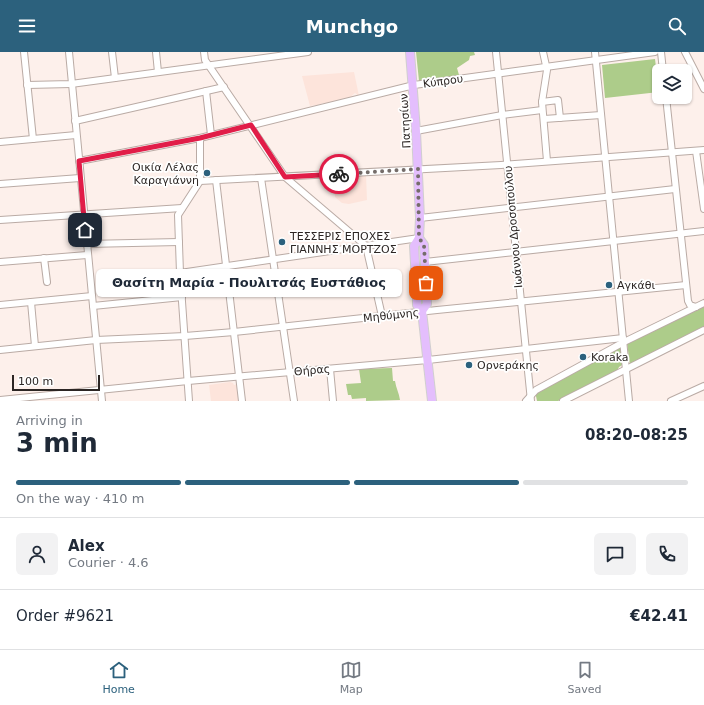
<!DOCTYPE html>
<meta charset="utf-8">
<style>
body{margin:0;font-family:"DejaVu Sans",sans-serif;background:#f2f2f3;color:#1f2937;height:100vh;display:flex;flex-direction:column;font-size:15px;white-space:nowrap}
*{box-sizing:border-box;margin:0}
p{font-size:13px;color:#747a83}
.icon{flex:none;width:22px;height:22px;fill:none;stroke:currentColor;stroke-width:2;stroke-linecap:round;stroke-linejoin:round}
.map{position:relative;height:349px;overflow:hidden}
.panel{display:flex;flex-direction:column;background:#fff;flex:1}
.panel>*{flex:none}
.tools{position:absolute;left:652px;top:12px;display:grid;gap:8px}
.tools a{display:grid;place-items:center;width:40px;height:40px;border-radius:6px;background:#fff;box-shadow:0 1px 3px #0004;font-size:20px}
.scale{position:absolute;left:12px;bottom:10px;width:88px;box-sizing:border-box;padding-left:4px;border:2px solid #2c2624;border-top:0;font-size:11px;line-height:14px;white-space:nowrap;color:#2c2624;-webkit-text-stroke:3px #fff;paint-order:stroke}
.pin{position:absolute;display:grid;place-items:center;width:34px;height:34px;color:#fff;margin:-17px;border-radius:8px;box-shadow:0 2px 6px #0006}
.courier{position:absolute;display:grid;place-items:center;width:40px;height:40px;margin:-20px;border:3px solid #e11d48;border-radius:50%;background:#fff;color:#222;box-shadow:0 1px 5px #0007}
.bubble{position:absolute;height:28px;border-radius:6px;background:#fff;box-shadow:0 1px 3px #0004;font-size:13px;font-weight:700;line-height:28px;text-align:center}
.headline em{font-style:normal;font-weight:700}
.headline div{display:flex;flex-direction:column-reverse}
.headline{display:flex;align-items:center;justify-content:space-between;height:68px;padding:0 16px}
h1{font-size:26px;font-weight:700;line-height:30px}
.bar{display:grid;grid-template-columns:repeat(4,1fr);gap:6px 4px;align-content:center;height:48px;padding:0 16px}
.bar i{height:5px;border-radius:3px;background:#e0e1e3}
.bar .selected{background:#2c617d}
.bar p{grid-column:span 4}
.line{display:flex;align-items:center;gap:10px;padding:0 16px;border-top:1px solid #e0e1e3}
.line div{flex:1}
.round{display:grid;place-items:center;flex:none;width:42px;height:42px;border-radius:6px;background:#f2f2f3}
header{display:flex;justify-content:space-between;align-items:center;height:52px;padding:0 16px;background:#2c617d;color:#fff;font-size:18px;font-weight:700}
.menu{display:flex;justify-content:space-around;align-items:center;height:56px;border-top:1px solid #e0e1e3;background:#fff;font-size:11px;color:#747a83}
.menu a{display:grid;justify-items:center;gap:2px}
.menu .selected{color:#2c617d}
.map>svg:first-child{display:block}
</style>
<header><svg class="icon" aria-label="menu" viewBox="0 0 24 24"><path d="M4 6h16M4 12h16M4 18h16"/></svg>Munchgo<svg class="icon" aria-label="search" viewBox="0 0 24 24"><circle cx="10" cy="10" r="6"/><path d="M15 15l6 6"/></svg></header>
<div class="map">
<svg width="704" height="349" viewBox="0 0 704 349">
<rect width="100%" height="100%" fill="#fdf0eb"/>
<g fill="#fde4db">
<path d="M354,20L359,44L355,41L348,47L324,53L323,51L316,54L315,53L310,54L302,24Z"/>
<path d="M366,123L367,148L349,152L342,151L335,145L334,124Z"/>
<path d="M230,330L233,331L234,333L237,332L239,349H211L209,333Z"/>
</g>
<g fill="#adcc8a">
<path d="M416,0H474L475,3L470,4L469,8L457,16L459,23L419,29Z"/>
<path d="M655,7L659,40L605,46L602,13Z"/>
<path d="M704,254V275L630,313L627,291Z"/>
<path d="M621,293L622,313L619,315L617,319L558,349H537L535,339Z"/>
<path d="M392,316L393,329H395C396,336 399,341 400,348L366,349V346L352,347L351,343H348L346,332L361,331L359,317Z"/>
</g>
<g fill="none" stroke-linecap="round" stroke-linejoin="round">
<defs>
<g id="minor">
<path d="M24,0L33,87"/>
<path d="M69,0L102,349"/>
<path d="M112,0L115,26"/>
<path d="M156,0L158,20"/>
<path d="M204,0L205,8L285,125L366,194"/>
<path d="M496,0L531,349"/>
<path d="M543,0L547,18L542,50L547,109"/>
<path d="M595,0L629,349"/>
<path d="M661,0L663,19"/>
<path d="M685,0L704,37"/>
<path d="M27,33L71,32L308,0"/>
<path d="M206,39L211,83"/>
<path d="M666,45L688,249L690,253L696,255"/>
<path d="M542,50L558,48L560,66"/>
<path d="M544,67L601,63"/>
<path d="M75,69L224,35"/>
<path d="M416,79L502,63L542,58"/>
<path d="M0,90L76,83"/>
<path d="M696,99L704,157"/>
<path d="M79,109L200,86L414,33L655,0"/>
<path d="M261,126L294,349"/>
<path d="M216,128L242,349"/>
<path d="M200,129L501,113L704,98"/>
<path d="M0,132L80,126"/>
<path d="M420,166L675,137"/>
<path d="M0,168L182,156"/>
<path d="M86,192L179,190"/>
<path d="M366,194L382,264"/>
<path d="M44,206L47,230"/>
<path d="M0,210L87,203"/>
<path d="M425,210L704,179"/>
<path d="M180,221L419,186"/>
<path d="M31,250L35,294"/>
<path d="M0,253L92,244"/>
<path d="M93,254L182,245"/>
<path d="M0,298L96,288L185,284L234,280L437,258L686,233"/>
<path d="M330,317L333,349"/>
<path d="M0,348L188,329L428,308L623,286"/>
<path d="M189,349L180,221L178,163L200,129V86"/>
<path d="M526,349L536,338L624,290L704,251"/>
<path d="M563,349L704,278"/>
<path d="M671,349L704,334"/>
</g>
<g id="major">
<path d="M410,0L416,79L420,166L419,186L414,194L417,246V253L422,259L432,349"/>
<path d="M419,186L424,193L427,252L422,259"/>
</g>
</defs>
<use href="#minor" stroke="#baaba5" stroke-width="8"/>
<use href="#major" stroke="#d1cfcf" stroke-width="10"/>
<use href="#minor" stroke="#fff" stroke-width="6"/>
<use href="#major" stroke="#e4befd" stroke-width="8"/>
</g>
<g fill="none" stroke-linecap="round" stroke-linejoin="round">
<path stroke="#756d6a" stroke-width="4" stroke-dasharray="0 7.2" d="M339,122L418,117L419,186L424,193L426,231"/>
<path stroke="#e11d48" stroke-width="5" d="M85,178L79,109L200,86L251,73L285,125L339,122"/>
</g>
<g fill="#2c617d" stroke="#fff" stroke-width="1.5">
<circle cx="207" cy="121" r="4"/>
<circle cx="282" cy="190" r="4"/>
<circle cx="609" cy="233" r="4"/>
<circle cx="583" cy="305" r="4"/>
<circle cx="469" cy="313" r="4"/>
</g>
<g text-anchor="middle" stroke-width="3.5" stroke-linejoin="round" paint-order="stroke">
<g font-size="11" fill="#2c2624" stroke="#fff">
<text transform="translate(443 29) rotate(-8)" y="4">Κύπρου</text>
<text transform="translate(405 69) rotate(-93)" y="4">Πατησίων</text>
<text transform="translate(513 175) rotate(-95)" y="4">Ιωάννου Δροσοπούλου</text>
<text transform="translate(391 263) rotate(-6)" y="4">Μηθύμνης</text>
<text transform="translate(312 318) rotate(-5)" y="4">Θήρας</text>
</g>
<g font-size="11" fill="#2c2624" stroke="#fff" text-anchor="start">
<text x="199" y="119" text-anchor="end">Οικία Λέλας<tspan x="199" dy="13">Καραγιάννη</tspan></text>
<text x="290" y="188">ΤΕΣΣΕΡΙΣ ΕΠΟΧΕΣ<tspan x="290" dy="13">ΓΙΑΝΝΗΣ ΜΟΡΤΖΟΣ</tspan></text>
<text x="617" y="237">Αγκάθι</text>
<text x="591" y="309">Koraka</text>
<text x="477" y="317">Ορνεράκης</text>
</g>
</g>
</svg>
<div class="tools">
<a><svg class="icon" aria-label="layers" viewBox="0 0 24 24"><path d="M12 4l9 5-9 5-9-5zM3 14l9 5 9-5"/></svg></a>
</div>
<div class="scale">100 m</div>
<div class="pin" style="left:426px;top:231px;background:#ea580c"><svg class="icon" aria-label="bag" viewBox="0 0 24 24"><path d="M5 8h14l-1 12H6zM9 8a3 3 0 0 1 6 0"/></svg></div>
<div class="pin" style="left:85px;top:178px;background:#1f2937"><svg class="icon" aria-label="home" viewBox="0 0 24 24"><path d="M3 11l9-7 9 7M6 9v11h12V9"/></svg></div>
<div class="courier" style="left:339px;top:122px"><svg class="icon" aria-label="bike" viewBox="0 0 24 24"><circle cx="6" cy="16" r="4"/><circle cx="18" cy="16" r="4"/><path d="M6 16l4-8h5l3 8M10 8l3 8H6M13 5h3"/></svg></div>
<div class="bubble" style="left:96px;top:217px;width:306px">Θασίτη Μαρία - Πουλιτσάς Ευστάθιος</div>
</div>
<section class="panel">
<div class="headline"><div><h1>3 min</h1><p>Arriving in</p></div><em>08:20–08:25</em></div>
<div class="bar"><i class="selected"></i><i class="selected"></i><i class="selected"></i><i></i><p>On the way · 410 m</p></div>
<div class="line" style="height:72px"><a class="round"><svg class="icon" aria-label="person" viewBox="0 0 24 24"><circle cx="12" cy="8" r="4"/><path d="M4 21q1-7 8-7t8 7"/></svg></a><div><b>Alex</b><p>Courier · 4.6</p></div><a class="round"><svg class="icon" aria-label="chat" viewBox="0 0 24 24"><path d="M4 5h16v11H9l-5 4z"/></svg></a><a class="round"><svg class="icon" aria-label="phone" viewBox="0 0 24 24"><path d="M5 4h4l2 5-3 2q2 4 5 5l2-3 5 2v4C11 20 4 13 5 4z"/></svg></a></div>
<div class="line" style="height:52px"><div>Order #9621</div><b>€42.41</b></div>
</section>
<nav class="menu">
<a class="selected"><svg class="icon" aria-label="home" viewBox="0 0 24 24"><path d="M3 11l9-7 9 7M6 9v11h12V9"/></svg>Home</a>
<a><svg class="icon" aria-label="map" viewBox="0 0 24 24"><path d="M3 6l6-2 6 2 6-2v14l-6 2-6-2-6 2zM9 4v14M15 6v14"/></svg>Map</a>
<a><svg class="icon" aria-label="saved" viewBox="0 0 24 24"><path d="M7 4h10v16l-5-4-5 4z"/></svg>Saved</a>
</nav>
